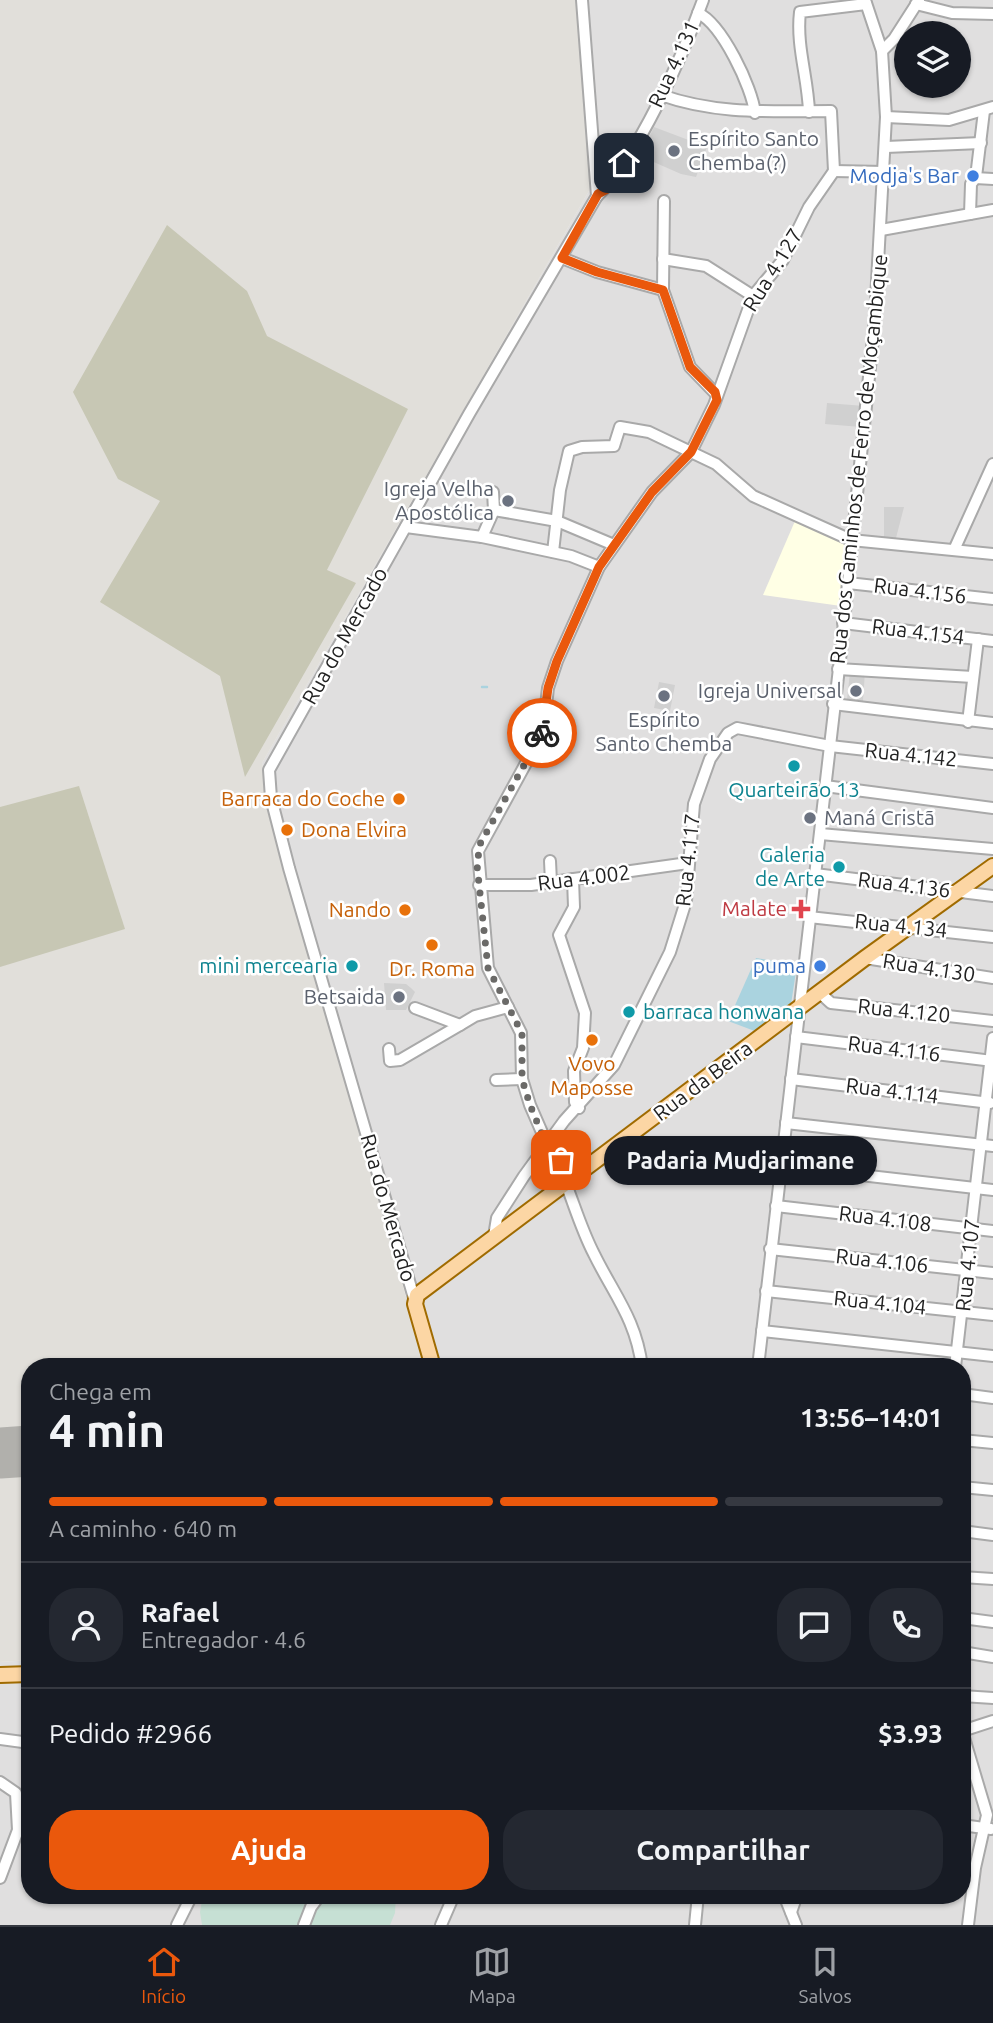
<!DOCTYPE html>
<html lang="pt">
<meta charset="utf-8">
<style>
body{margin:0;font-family:Ubuntu,sans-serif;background:#242831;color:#f1f3f6;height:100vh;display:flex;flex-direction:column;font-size:26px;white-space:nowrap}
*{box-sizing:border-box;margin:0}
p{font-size:23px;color:#9ea1a6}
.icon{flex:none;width:38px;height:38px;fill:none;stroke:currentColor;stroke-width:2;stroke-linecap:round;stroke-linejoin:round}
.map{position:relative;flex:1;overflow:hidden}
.side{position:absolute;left:21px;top:1358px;width:950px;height:546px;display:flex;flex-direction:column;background:#171b24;border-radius:28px;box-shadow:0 2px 5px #0004}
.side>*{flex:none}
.controls{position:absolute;left:894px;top:21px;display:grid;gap:14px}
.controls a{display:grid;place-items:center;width:77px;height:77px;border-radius:50%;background:#171b24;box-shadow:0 2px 5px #0004;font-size:35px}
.pin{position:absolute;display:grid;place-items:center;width:60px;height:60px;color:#fff;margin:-30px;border-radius:14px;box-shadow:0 4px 10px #0006}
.courier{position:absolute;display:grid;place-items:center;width:70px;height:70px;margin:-35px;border:5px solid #ea580c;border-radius:50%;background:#fff;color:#222;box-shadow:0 2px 9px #0007}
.bubble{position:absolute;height:49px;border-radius:24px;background:#171b24;box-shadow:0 2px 5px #0004;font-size:23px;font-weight:700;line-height:49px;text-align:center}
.head em{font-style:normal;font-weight:700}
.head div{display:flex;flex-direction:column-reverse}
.head{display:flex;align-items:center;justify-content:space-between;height:119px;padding:0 28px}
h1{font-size:46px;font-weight:700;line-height:52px}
.bar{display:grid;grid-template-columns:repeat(4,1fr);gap:10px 7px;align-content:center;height:84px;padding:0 28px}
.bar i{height:9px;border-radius:5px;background:#363941}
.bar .on{background:#ea580c}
.bar p{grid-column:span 4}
.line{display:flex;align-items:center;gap:18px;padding:0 28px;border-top:2px solid #363941}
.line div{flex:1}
.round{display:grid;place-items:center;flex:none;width:74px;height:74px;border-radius:28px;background:#242831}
.button{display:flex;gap:14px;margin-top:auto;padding:14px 28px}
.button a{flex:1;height:80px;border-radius:28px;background:#ea580c;color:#fff;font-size:28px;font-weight:700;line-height:80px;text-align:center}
.button a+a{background:#242831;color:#f1f3f6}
.dock{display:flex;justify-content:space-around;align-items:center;height:98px;border-top:2px solid #363941;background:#171b24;font-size:19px;color:#9ea1a6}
.dock a{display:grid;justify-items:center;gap:4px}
.dock .on{color:#ea580c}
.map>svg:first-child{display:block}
</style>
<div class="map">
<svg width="993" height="1925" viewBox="0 0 993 1925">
<rect width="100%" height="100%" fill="#f2efe9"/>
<path fill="#e0dfdf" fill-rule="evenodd" d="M578,0H993V1925H0V1662L30,1660V1895H962V1367H426L272,814L262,763L594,182ZM906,33H959V86H906Z"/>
<path fill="#ffffe5" d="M795,521L846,541L841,606L763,595Z"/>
<g fill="#d0d0d0">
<path d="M654,127L707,147L696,177L681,174L640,156Z"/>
<path d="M827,403L864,406L861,427L825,424Z"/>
<path d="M884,507H904L896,538H884Z"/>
<path d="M850,672H865L863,701L847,700Z"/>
<path d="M659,682L675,685L670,711L654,708Z"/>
<path d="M384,983L406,984L411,988L415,992L406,1010H386Z"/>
</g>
<path fill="#e1dfda" d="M0,0H578L594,182L262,763L272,814L404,1269L400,1276L426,1367H30V1660L0,1662Z"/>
<g fill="#c7c7b4">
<path d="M167,225L247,291L267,336L408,409L327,570L356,583L245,777L220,676L100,602L160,501L118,479L73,392Z"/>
<path d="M79,786L125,929L0,967V807Z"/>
</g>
<path fill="#c6e0d4" d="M203,1895H396L395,1913L390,1925H202L200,1912Z"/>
<path fill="#aad3df" d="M756,958L797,965L790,1011L760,1033L728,1021Z"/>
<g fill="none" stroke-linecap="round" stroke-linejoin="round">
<path stroke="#aad3df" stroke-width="2.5" d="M482,687H487"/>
<path stroke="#b1b0ac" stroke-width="51" d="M0,1453L30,1451"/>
<defs>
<g id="minor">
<path d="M916,4L952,13L993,14"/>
<path d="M698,13C722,24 752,87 755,113"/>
<path d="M882,51L894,39L919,0"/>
<path d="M661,95C717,115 772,111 831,111L834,171"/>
<path d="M809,112C808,78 796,46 800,12L866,4"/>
<path d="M886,117L949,120L993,107"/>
<path d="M886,147L981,143"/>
<path d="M834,171L884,172"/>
<path d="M975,178L993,179"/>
<path d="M597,196C637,159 684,53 703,0"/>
<path d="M664,201L663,290L690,367L717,395"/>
<path d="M970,214L971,184L976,177L984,111"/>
<path d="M881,230L993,210"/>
<path d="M562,258L597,272L663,290"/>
<path d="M663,259L706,266L753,296"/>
<path d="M494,510L557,521L614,545"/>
<path d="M406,527L482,537L571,556L599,567"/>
<path d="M482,537L494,510L493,492"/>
<path d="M954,550L993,464"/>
<path d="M553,552L560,490L569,451L582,447L614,446L620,427L649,432L716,464L753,496L851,540L993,554"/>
<path d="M848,583L993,599"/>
<path d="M843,623L993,641"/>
<path d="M838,669L973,677"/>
<path d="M833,704L993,723"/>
<path d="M968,722L978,639"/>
<path d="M825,786L993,808"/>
<path d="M820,834L993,849"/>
<path d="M550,861L551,882"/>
<path d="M815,874L993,896"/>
<path d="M573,879L574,907L559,935L585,1013L583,1048L574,1071L575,1102L579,1108"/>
<path d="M479,885H531L688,863"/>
<path d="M809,917L993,937"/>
<path d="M865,958L993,978"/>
<path d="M819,992L831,1003L993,1021"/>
<path d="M460,1025L475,1016L508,1007"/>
<path d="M796,1037L993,1061"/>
<path d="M389,1049L390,1061L400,1060L460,1025L415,1008"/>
<path d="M791,1079L990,1103"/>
<path d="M496,1080L522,1079"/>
<path d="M786,1123L993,1146"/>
<path d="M781,1166L993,1190"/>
<path d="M575,1177L547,1144L530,1105L522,1079L521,1033L488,968L478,851L543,732L548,688L557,661L599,567L652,492L691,452L714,405L753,296L783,260L809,207L834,171"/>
<path d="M566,1184C575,1207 582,1231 594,1254C614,1295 636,1319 642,1367"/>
<path d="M776,1206L993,1231"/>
<path d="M494,1236L497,1218L524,1176L564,1121L614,1065L670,952L686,901L694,804L710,759L728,733L737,728L830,746L993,764"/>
<path d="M770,1249L993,1273"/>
<path d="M766,1291L993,1315"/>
<path d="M414,1298L289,868L271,798L269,770L469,414L597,196L582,0"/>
<path d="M762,1331L993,1356"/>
<path d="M514,1365V1367"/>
<path d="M758,1367L841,651L875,318L886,117L882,51L865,0"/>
<path d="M955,1367L993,1038"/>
<path d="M962,1394L993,1398"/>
<path d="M962,1440L993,1443"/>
<path d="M962,1487L993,1490"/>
<path d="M962,1531L993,1535"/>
<path d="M962,1577L993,1579"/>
<path d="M962,1618L993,1622"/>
<path d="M962,1652L993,1657"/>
<path d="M962,1696L993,1698"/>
<path d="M962,1731L987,1815L975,1868L968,1925"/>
<path d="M962,1731L993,1721"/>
<path d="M0,1739L30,1743"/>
<path d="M0,1782L16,1793L18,1830L0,1878"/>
<path d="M962,1825L991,1829"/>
<path d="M784,1895L796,1925"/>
<path d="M791,1912L797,1895"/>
<path d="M177,1925L192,1895"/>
<path d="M304,1925L311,1907L320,1895"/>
<path d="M441,1925L454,1895"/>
<path d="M695,1925L698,1895"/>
</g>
<g id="major">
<path d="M433,1367L415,1304L417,1295L865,958L993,866"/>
<path d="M0,1675L30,1674"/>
</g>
</defs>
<use href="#minor" stroke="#a9a9a9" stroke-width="14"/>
<use href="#major" stroke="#a06b00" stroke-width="18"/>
<use href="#minor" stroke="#fff" stroke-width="10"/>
<use href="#major" stroke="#fcd6a4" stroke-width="14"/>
</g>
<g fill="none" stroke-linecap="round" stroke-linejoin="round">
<path stroke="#6b6a68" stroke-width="7" stroke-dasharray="0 12.6" d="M542,733L480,844L477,865L488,968L522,1033V1079L530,1105L544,1139L561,1160"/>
<path stroke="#ea580c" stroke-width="9" d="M542,733L548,688L557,661L599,567L652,492L691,452L717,400L715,392L690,367L663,290L597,272L562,258L598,194L607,189L624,163"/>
</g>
<g fill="#6b7280" stroke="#fff" stroke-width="2.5">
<circle cx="674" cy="151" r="7"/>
<circle cx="508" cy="501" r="7"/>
<circle cx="856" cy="691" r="7"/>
<circle cx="664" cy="696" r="7"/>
<circle cx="810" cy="818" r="7"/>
<circle cx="399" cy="997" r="7"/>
</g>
<g fill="#3f7fe0" stroke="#fff" stroke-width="2.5">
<circle cx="973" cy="176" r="7"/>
<circle cx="820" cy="966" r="7"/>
</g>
<g fill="#0f9aa8" stroke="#fff" stroke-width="2.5">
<circle cx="794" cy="766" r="7"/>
<circle cx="839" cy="867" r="7"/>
<circle cx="352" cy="966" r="7"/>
<circle cx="629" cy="1012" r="7"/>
</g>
<g fill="#e8710a" stroke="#fff" stroke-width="2.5">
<circle cx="399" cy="799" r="7"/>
<circle cx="287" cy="830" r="7"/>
<circle cx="405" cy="910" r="7"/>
<circle cx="432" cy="945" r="7"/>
<circle cx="592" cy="1040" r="7"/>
</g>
<path fill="#e0444e" stroke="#fff" stroke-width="2.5" d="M797.5 898.5h7v7h7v7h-7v7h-7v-7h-7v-7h7z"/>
<g text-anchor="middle" stroke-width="5" stroke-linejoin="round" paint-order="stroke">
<g font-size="21" fill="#222" stroke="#fff">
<text transform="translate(674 64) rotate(-65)" y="7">Rua 4.131</text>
<text transform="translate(773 270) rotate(-58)" y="7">Rua 4.127</text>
<text transform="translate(859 459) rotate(-84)" y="7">Rua dos Caminhos de Ferro de Moçambique</text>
<text transform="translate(920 591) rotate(7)" y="7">Rua 4.156</text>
<text transform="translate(918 632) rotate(7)" y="7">Rua 4.154</text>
<text transform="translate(345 636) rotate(-61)" y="7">Rua do Mercado</text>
<text transform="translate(911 755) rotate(6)" y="7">Rua 4.142</text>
<text transform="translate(688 860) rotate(-84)" y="7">Rua 4.117</text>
<text transform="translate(584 878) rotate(-7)" y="7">Rua 4.002</text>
<text transform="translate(904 885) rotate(7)" y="7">Rua 4.136</text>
<text transform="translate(901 926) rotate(6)" y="7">Rua 4.134</text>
<text transform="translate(929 968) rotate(9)" y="7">Rua 4.130</text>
<text transform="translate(904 1011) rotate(6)" y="7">Rua 4.120</text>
<text transform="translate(894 1049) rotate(7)" y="7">Rua 4.116</text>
<text transform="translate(703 1081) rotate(-37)" y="7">Rua da Beira</text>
<text transform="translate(892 1091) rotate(7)" y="7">Rua 4.114</text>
<text transform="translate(388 1208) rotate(74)" y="7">Rua do Mercado</text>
<text transform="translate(885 1219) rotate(7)" y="7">Rua 4.108</text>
<text transform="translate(882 1261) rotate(6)" y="7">Rua 4.106</text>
<text transform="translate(968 1265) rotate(-84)" y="7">Rua 4.107</text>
<text transform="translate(880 1303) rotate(6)" y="7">Rua 4.104</text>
</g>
<g font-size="21" fill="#5b616d" stroke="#fff" text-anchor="end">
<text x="688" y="146" text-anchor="start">Espírito Santo<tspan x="688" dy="24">Chemba(?)</tspan></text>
<text x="494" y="496">Igreja Velha<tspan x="494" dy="24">Apostólica</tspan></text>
<text x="842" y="698">Igreja Universal</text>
<text x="664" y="727" text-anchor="middle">Espírito<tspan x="664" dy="24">Santo Chemba</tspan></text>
<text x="824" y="825" text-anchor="start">Maná Cristã</text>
<text x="385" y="1004">Betsaida</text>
</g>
<g font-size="21" fill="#366cbe" stroke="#fff" text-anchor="end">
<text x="959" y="183">Modja's Bar</text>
<text x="806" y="973">puma</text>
</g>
<g font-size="21" fill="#0d838f" stroke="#fff" text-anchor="end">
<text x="794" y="797" text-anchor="middle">Quarteirão 13</text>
<text x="825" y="862">Galeria<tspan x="825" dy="24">de Arte</tspan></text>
<text x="338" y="973">mini mercearia</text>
<text x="643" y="1019" text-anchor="start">barraca honwana</text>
</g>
<g font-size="21" fill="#c56008" stroke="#fff" text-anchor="end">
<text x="385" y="806">Barraca do Coche</text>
<text x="301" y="837" text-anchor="start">Dona Elvira</text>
<text x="391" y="917">Nando</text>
<text x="432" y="976" text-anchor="middle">Dr. Roma</text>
<text x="592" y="1071" text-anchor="middle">Vovo<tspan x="592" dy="24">Maposse</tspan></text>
</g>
<g font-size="21" fill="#be3a42" stroke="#fff" text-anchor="end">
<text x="787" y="916">Malate</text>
</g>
</g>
</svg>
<div class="controls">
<a><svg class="icon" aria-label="layers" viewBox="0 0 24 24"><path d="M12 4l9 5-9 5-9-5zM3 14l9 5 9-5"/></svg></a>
</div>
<div class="pin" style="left:561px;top:1160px;background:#ea580c"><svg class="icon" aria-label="bag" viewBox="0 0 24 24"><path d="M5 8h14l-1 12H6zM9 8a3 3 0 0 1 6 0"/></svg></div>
<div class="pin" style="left:624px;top:163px;background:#1f2937"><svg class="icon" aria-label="home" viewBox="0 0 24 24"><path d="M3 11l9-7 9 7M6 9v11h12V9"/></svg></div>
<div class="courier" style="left:542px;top:733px"><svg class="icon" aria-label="bike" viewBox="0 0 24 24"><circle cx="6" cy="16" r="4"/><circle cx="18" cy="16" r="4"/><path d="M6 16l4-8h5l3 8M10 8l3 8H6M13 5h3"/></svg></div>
<div class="bubble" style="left:604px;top:1136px;width:273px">Padaria Mudjarimane</div>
<section class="side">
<div class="head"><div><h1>4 min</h1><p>Chega em</p></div><em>13:56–14:01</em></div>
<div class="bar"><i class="on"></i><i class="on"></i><i class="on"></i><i></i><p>A caminho · 640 m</p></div>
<div class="line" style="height:126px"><a class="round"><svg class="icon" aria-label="person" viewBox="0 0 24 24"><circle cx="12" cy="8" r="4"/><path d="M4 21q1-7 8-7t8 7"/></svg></a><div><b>Rafael</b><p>Entregador · 4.6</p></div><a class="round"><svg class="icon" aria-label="chat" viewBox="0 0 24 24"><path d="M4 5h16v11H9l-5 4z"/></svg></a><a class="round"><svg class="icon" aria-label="phone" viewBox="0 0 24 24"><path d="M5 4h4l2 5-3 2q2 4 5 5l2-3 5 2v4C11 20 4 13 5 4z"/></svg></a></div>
<div class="line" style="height:91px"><div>Pedido #2966</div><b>$3.93</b></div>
<div class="button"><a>Ajuda</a><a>Compartilhar</a></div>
</section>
</div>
<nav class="dock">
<a class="on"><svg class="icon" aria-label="home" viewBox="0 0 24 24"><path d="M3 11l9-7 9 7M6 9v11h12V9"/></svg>Início</a>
<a><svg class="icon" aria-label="map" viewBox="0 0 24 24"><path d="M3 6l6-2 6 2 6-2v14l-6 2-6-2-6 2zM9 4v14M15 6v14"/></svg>Mapa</a>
<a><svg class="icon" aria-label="saved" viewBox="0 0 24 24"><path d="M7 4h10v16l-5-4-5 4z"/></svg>Salvos</a>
</nav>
